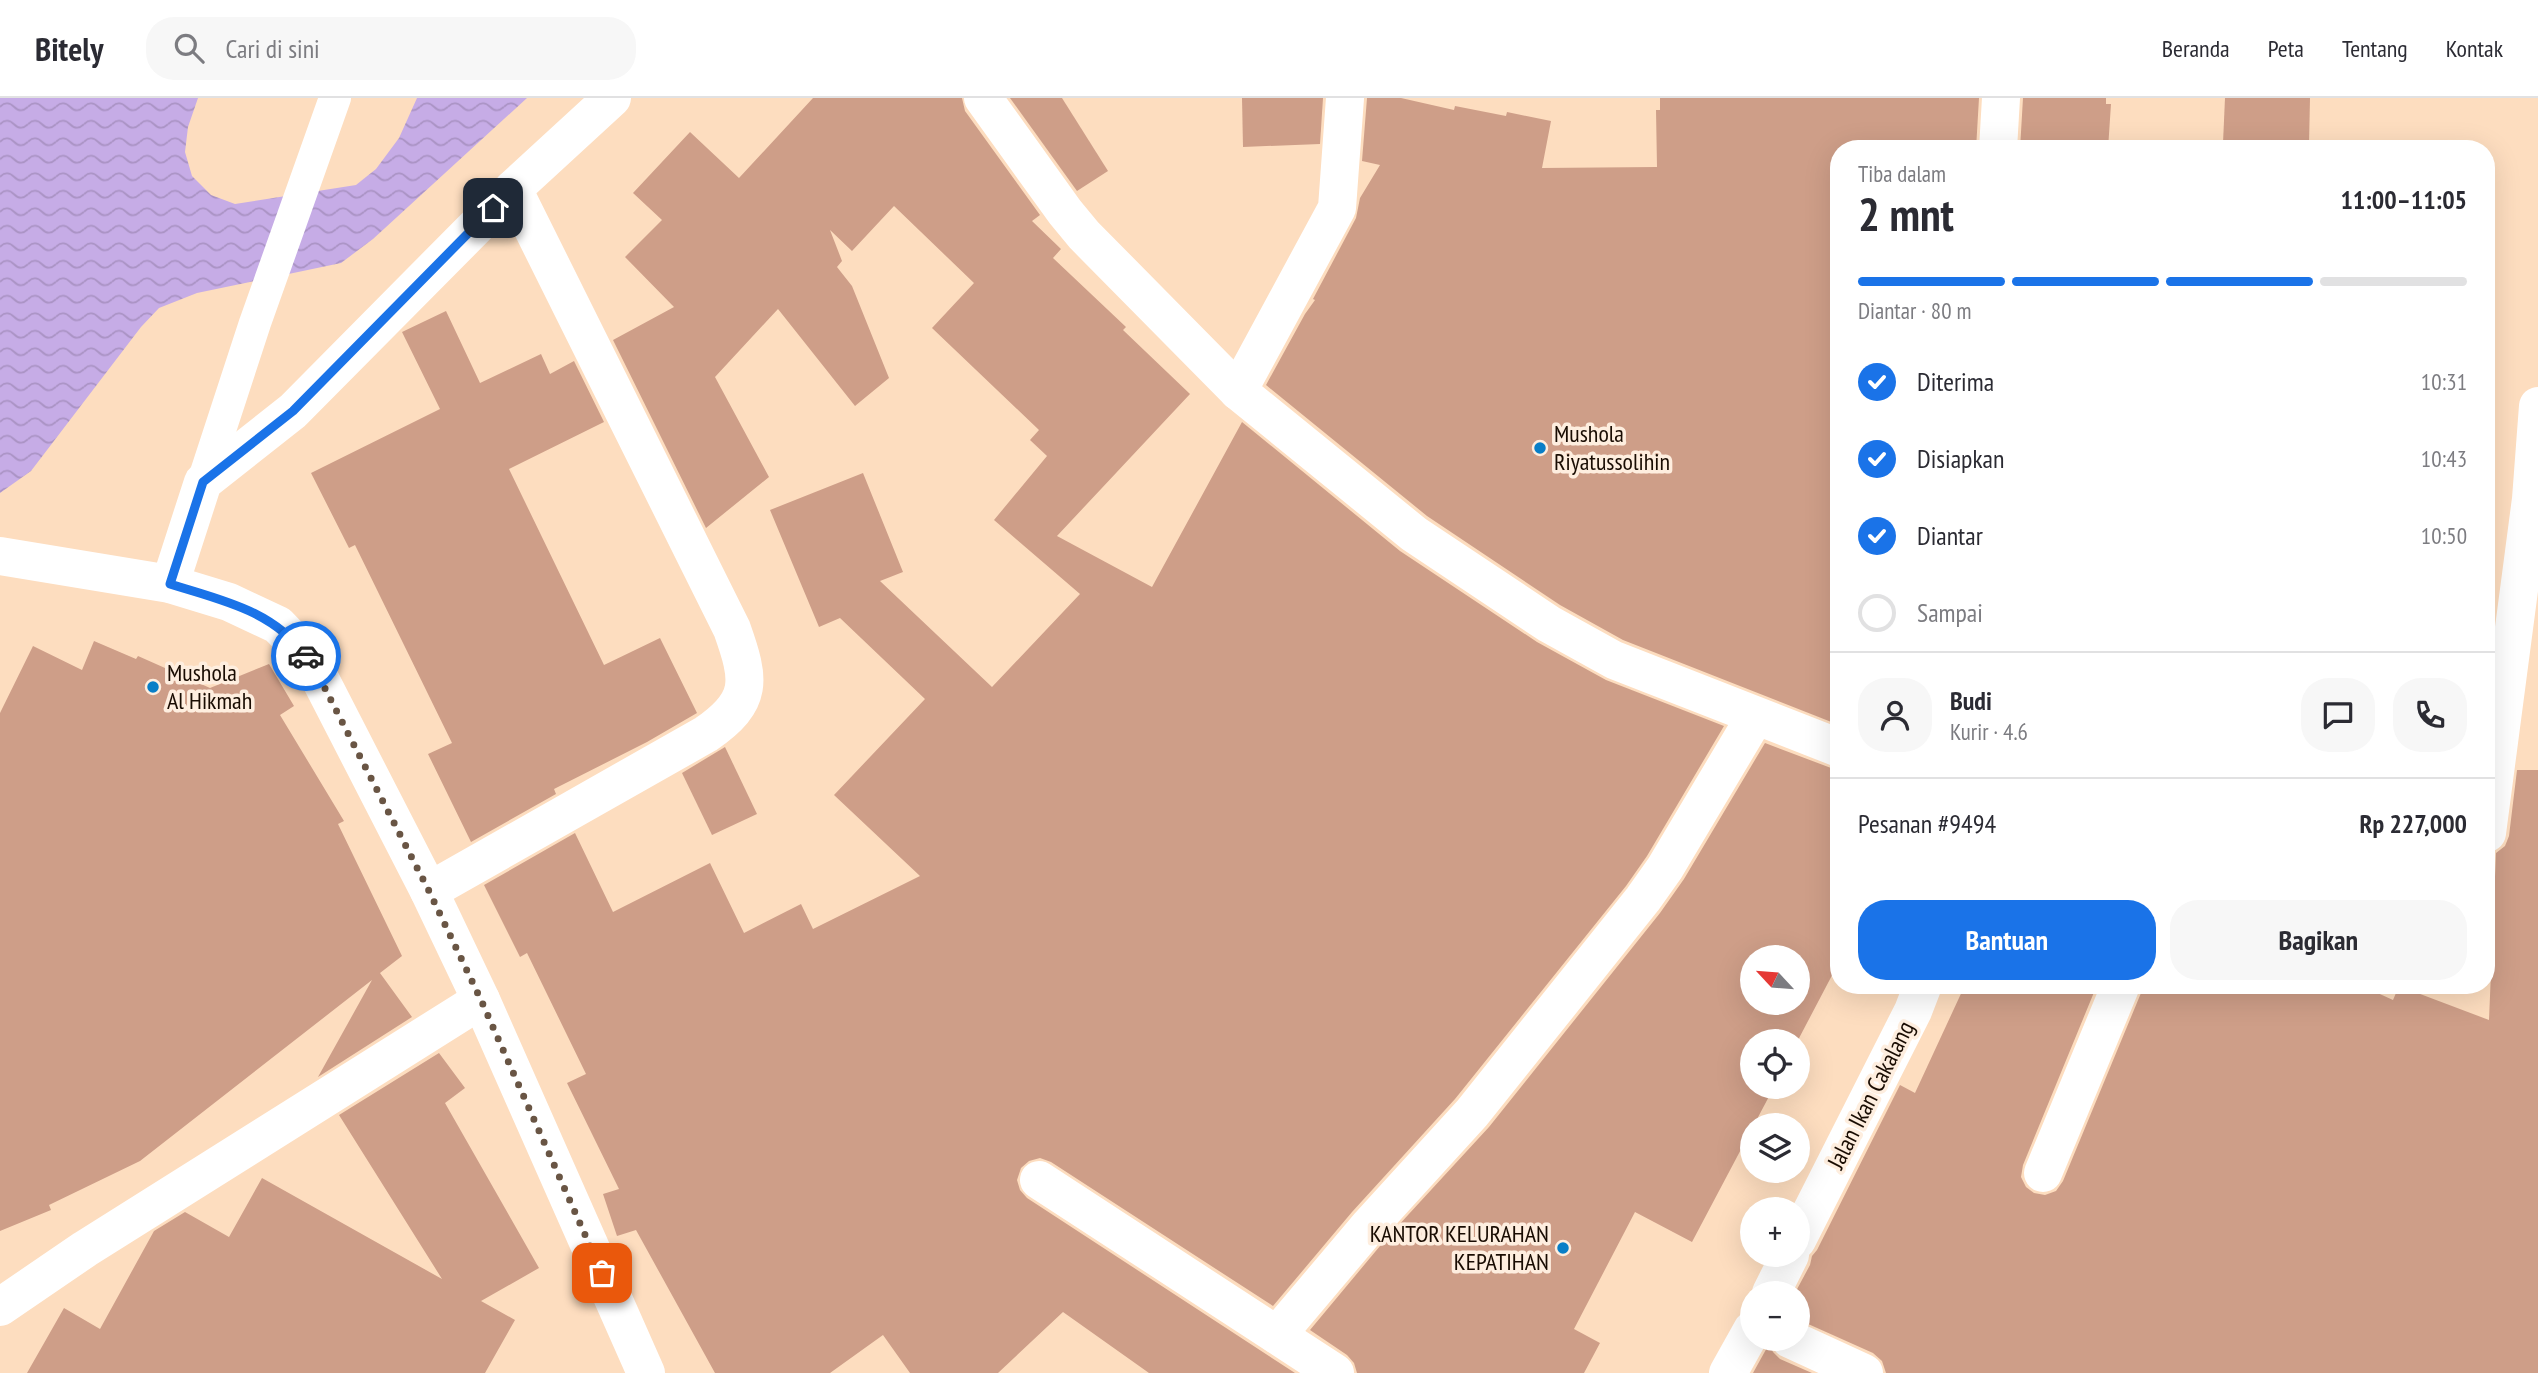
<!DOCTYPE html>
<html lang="id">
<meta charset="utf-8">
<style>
body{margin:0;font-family:"PT Sans Narrow",sans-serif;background:#f7f7f7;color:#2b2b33;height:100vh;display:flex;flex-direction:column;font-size:26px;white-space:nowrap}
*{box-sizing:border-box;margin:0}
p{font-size:23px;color:#7c7c81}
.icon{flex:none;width:38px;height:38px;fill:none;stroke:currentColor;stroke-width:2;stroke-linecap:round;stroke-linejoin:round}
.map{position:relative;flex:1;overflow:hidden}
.panel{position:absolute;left:1830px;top:42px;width:665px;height:854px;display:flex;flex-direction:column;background:#fff;border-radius:28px;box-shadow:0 7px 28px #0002}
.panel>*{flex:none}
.needle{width:46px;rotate:296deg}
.buttons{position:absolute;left:1740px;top:847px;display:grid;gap:14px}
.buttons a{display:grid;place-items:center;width:70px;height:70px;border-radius:50%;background:#fff;box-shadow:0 7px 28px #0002;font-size:35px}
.pin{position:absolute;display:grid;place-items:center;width:60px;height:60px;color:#fff;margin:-30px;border-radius:14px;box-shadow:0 4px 10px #0006}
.courier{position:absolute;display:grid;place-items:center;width:70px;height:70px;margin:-35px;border:5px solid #1a73e8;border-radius:50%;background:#fff;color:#222;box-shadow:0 2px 9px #0007}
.headline em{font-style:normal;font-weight:700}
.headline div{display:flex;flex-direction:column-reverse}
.headline{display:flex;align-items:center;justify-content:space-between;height:119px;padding:0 28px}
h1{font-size:46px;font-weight:700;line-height:52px}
.bar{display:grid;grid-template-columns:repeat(4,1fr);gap:10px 7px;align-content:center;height:84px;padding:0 28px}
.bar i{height:9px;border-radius:5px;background:#e1e1e2}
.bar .on{background:#1a73e8}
.bar p{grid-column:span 4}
.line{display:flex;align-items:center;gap:18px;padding:0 28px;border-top:2px solid #e1e1e2}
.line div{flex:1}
.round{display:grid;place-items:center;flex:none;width:74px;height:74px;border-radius:28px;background:#f7f7f7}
ol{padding:0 28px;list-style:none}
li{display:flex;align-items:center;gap:21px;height:77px}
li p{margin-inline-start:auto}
li .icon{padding:7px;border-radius:50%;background:#1a73e8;color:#fff;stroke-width:4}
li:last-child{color:#7c7c81}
li i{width:38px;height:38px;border:4px solid #e1e1e2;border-radius:50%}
.cta{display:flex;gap:14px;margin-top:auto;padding:14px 28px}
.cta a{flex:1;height:80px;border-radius:28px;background:#1a73e8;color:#fff;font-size:28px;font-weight:700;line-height:80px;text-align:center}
.cta a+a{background:#f7f7f7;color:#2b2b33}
header{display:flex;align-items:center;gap:42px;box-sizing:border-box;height:98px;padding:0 35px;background:#fff;border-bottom:2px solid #e1e1e2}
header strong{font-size:33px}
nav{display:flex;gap:38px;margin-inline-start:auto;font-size:24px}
.search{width:490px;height:63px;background:#f7f7f7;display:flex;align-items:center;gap:18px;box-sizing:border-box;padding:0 24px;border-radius:28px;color:#7c7c81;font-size:26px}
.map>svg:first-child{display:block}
</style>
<header>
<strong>Bitely</strong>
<div class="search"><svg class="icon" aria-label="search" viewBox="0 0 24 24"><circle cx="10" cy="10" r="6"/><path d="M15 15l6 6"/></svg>Cari di sini</div>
<nav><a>Beranda</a><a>Peta</a><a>Tentang</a><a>Kontak</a></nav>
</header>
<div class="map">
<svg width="2538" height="1275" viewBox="0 0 2538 1275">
<defs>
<pattern id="water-waves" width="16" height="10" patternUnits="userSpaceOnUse" patternTransform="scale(1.75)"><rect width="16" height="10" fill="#c6ace6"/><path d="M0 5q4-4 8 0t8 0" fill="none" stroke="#aa93c4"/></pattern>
</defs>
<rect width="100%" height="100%" fill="#fdddbf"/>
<path fill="url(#water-waves)" d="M0,0H198L188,29L185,54L192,78L211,97L235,106L356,87L376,71L399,40L417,0H527L373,141L341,165L197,195L159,210L141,229L31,373L0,395Z"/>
<g fill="#ce9e88" fill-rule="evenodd">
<path d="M813,0H962L965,13L1040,117L1032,123L1061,151L1053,160L1126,229L1123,232L1190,296L1057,438L1152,489L1242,324L1400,453L1537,544L1606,582L1724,628L1647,758L1626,788L1455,1001L1352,1114L1273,1208L1051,1064L1040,1060L1029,1063L1021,1070L1017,1082L1020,1092L1027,1100L1295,1275H1149L1063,1214L998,1275H910L883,1237L830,1275H715L636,1132L617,1138L603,1096L619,1091L567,985L586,976L527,855L520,859L484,787L575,735L613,814L710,765L744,835L801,806L813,831L920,778L834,697L925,601L840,520L819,529L770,412L863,375L903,474L880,483L992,589L1080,496L994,422L1047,358L1030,342L1039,332L932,230L974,185L894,108L852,153L830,132L842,163L837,169L852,188L889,280L855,308L778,211L715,279L769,379L706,430L613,242L674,209L625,159L662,122L633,95L690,34L739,80Z"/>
<path d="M1010,0H1062L1108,73L1077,93Z"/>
<path d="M1242,0H1323L1320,46L1243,49Z"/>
<path d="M1367,0H1401L1454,12L1455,8L1506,18L1507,14L1551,23L1542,70L1657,69L1656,12H1660V0H1979L1976,51H1839V627L1623,542L1560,507L1427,418L1266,287L1305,216L1315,202L1313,201L1356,120L1360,100L1380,67L1362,63Z"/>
<path d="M2023,0H2106V6H2111L2108,51H2020Z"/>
<path d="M2225,0H2310L2309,47L2223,45Z"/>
<path d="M446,213L480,285L541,256L550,276L574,263L604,324L509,371L604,567L660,540L697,615L647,644L554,691L556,696L471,744L428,656L452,645L355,447L349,450L311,375L440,311L402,234Z"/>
<path d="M94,543L136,561L138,558L210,590L269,566L294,608L280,617L344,723L338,726L402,858L380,875L412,919L318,979L372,882L140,1063L49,1107L51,1112L0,1133V615L33,548L82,572Z"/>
<path d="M1765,645L1831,670L1839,671V864L1797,944L1752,943V989H1774L1692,1144L1635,1114L1574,1231L1600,1245L1584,1275H1357L1354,1265L1347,1257L1310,1232L1385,1142L1489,1029L1660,815L1684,781ZM1752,859H1797V905H1752Z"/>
<path d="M725,649L757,716L712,737L682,675Z"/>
<path d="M2517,672H2538V1275H1886L1882,1263L1873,1255L1797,1221V1195H1795L1810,1167L1812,1158L1817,1152L1900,987L1915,995L1965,887H2097L2023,1067L2021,1079L2026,1089L2034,1095L2045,1097L2056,1093L2063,1083L2141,895L2142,887H2360L2393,902L2399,888L2489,922L2496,755L2505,748L2509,738Z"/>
<path d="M439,955L465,990L445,1005L539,1170L481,1203L515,1222L485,1275H27L64,1210L100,1231L154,1133L185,1114L229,1139L262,1080L442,1181L339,1017Z"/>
<path d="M1769,1246L1773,1254L1780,1261L1812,1275H1753Z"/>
</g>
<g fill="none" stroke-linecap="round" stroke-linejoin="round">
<path stroke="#fff" stroke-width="32" d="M203,384L255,225L335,0"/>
<g stroke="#fff" stroke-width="38">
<path d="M983,0L1065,114L1084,137L1238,293L1414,436L1549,526L1614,562L1839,650"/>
<path d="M1998,51L2001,0"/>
<path d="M1238,293L1337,110L1345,0"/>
<path d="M0,458L170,486L229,504L278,527L301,551L316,573L429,793L481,902L646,1275"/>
<path d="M170,486L203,384L293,313L513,91L612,0"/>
<path d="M2487,735L2531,401L2538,308"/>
<path d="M429,793L706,636C754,603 750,582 732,531L513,91"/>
<path d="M2043,1075L2121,887"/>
<path d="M1039,1082L1335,1275"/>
<path d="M1797,1142L1913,913L1923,887"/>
<path d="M1771,1195L1790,1157"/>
<path d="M0,1209L85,1151L481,902"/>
<path d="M1277,1237L1369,1128L1472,1015L1643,801L1665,770L1755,619"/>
<path d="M1790,1241L1864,1275"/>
<path d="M1728,1275L1752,1232"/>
</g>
</g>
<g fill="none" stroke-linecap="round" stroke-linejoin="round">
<path stroke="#695544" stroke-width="7" stroke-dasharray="0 12.6" d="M306,558L316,573L429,793L481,902L602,1175"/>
<path stroke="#1a73e8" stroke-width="9" d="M306,558C273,512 220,502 170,486L203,384L293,313L493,110"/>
</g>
<g fill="#087ec7" stroke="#feeedf" stroke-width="2.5">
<circle cx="1540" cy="350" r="7"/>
<circle cx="153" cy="589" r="7"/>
<circle cx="1563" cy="1150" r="7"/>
</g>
<g text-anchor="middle" stroke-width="7" stroke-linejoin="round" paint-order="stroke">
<g font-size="24" fill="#190c02" stroke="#feeedf" text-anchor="start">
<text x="1554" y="344">Mushola<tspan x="1554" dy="28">Riyatussolihin</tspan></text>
<text x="167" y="583">Mushola<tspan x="167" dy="28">Al Hikmah</tspan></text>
<text x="1549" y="1144" text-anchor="end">KANTOR KELURAHAN<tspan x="1549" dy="28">KEPATIHAN</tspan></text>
</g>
<g font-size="24" fill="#190c02" stroke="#feeedf">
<text transform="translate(1871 997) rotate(-63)" y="8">Jalan Ikan Cakalang</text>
</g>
</g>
</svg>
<div class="buttons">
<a><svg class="needle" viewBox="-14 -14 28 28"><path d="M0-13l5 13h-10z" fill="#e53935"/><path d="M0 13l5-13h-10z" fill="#7c7c81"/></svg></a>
<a><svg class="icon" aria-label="locate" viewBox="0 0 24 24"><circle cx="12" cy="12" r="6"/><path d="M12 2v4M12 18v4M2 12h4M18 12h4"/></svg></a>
<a><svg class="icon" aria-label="layers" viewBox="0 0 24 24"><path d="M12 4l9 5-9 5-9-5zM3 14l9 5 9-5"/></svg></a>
<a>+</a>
<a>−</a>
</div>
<div class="pin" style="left:602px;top:1175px;background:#ea580c"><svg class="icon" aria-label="bag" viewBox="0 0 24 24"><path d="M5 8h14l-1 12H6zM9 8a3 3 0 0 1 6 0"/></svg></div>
<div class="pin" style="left:493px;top:110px;background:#1f2937"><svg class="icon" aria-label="home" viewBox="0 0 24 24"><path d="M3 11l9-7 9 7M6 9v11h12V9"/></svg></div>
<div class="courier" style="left:306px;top:558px"><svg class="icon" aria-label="car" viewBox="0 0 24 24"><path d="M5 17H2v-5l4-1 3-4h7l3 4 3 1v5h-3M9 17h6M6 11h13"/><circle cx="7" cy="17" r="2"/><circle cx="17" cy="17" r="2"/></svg></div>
<section class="panel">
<div class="headline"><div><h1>2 mnt</h1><p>Tiba dalam</p></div><em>11:00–11:05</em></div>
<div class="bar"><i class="on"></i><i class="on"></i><i class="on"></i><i></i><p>Diantar · 80 m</p></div>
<ol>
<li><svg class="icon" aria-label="check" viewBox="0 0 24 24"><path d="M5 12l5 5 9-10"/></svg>Diterima<p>10:31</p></li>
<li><svg class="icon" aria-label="check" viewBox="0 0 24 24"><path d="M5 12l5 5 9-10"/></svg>Disiapkan<p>10:43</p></li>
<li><svg class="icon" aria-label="check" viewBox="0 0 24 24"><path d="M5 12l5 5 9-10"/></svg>Diantar<p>10:50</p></li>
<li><i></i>Sampai</li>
</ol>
<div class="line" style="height:126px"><a class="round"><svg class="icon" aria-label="person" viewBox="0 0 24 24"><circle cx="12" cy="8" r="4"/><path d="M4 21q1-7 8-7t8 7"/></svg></a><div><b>Budi</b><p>Kurir · 4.6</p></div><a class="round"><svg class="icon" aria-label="chat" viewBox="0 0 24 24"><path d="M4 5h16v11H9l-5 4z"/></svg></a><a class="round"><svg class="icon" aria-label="phone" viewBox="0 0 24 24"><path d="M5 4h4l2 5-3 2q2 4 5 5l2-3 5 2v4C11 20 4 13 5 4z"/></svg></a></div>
<div class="line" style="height:91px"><div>Pesanan #9494</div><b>Rp 227,000</b></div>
<div class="cta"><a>Bantuan</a><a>Bagikan</a></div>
</section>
</div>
